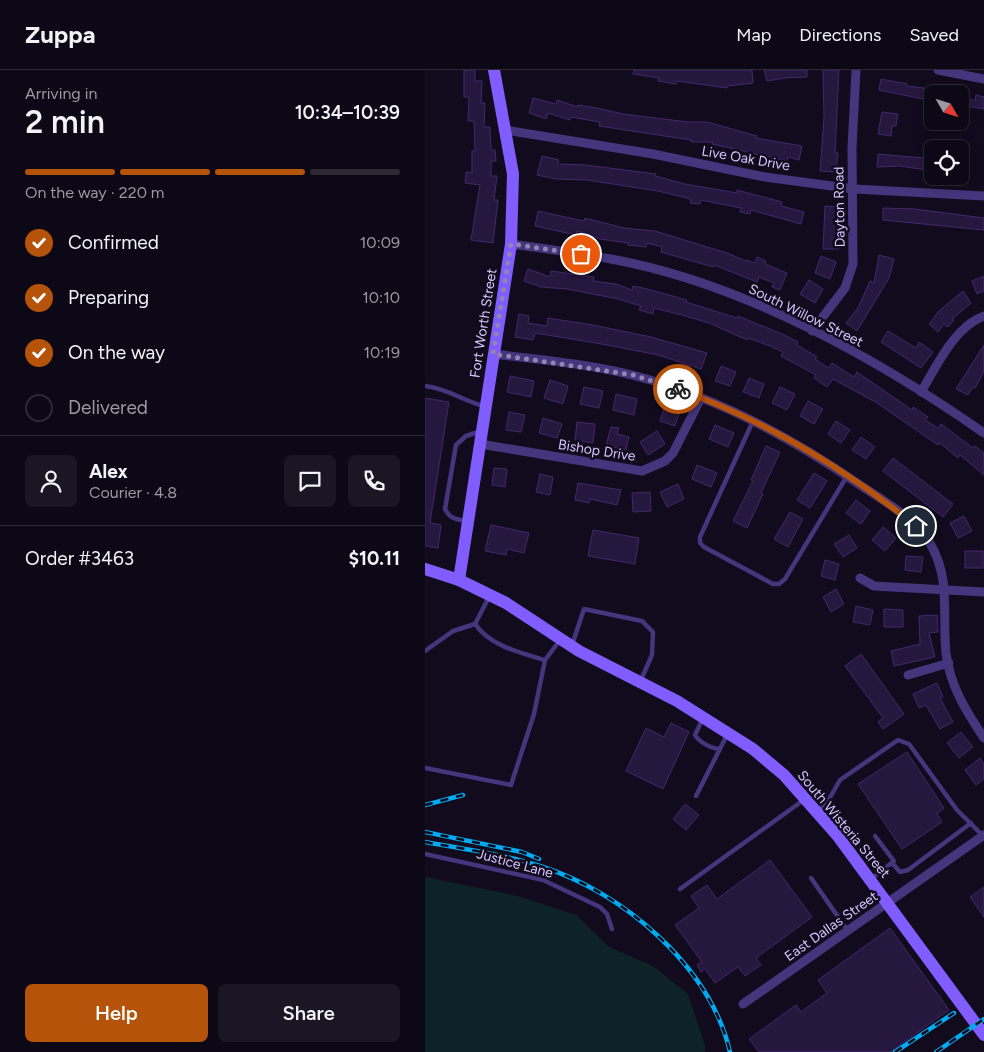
<!DOCTYPE html>
<meta charset="utf-8">
<style>
body{margin:0;font-family:Figtree,sans-serif;background:#1b1623;color:#f1f3f6;height:100vh;display:flex;flex-direction:column;font-size:19px;white-space:nowrap}
*{box-sizing:border-box;margin:0}
p{font-size:16px;color:#9a9aa1}
.icon{flex:none;width:28px;height:28px;fill:none;stroke:currentColor;stroke-width:2;stroke-linecap:round;stroke-linejoin:round}
.map{position:relative;flex:1;overflow:hidden}
.details{display:flex;flex-direction:column;background:#0d0816;width:425px}
.details>*{flex:none}
.needle{width:32px;rotate:129deg}
.tools{position:absolute;left:499px;top:15px;display:grid;gap:10px}
.tools a{display:grid;place-items:center;width:45px;height:45px;border-radius:8px;background:#0d0816;box-shadow:0 2px 12px #0003,0 0 0 1px #2d2935;font-size:25px}
.pin{position:absolute;display:grid;place-items:center;width:42px;height:42px;color:#fff;margin:-21px;border:2px solid #fff;border-radius:50%;box-shadow:0 1px 5px #0007}
.courier{position:absolute;display:grid;place-items:center;width:50px;height:50px;margin:-25px;border:4px solid #b45309;border-radius:50%;background:#fff;color:#222;box-shadow:0 1px 6px #0007}
.head em{font-style:normal;font-weight:600}
.head div{display:flex;flex-direction:column-reverse}
.head{display:flex;align-items:center;justify-content:space-between;height:85px;padding:0 25px}
h1{font-size:32px;font-weight:600;line-height:38px}
.bar{display:grid;grid-template-columns:repeat(4,1fr);gap:8px 5px;align-content:center;height:60px;padding:0 25px}
.bar i{height:6px;border-radius:4px;background:#2d2935}
.bar .active{background:#b45309}
.bar p{grid-column:span 4}
.line{display:flex;align-items:center;gap:12px;padding:0 25px;border-top:1px solid #2d2935}
.line div{flex:1}
.round{display:grid;place-items:center;flex:none;width:52px;height:52px;border-radius:8px;background:#1b1623}
ol{padding:0 25px;list-style:none}
li{display:flex;align-items:center;gap:15px;height:55px}
li p{margin-inline-start:auto}
li .icon{padding:5px;border-radius:50%;background:#b45309;color:#fff;stroke-width:4}
li:last-child{color:#9a9aa1}
li i{width:28px;height:28px;border:2px solid #2d2935;border-radius:50%}
.button{display:flex;gap:10px;margin-top:auto;padding:10px 25px}
.button a{flex:1;height:58px;border-radius:8px;background:#b45309;color:#fff;font-size:20px;font-weight:600;line-height:58px;text-align:center}
.button a+a{background:#1b1623;color:#f1f3f6}
header{display:flex;align-items:center;gap:30px;box-sizing:border-box;height:70px;padding:0 25px;background:#0d0816;border-bottom:1px solid #2d2935}
header strong{font-size:24px}
nav{display:flex;gap:28px;margin-inline-start:auto;font-size:18px}
main{display:flex;flex:1;min-height:0}
.map>svg:first-child{display:block}
</style>
<header>
<strong>Zuppa</strong>
<nav><a>Map</a><a>Directions</a><a>Saved</a></nav>
</header>
<main>
<section class="details">
<div class="head"><div><h1>2 min</h1><p>Arriving in</p></div><em>10:34–10:39</em></div>
<div class="bar"><i class="active"></i><i class="active"></i><i class="active"></i><i></i><p>On the way · 220 m</p></div>
<ol>
<li><svg class="icon" aria-label="check" viewBox="0 0 24 24"><path d="M5 12l5 5 9-10"/></svg>Confirmed<p>10:09</p></li>
<li><svg class="icon" aria-label="check" viewBox="0 0 24 24"><path d="M5 12l5 5 9-10"/></svg>Preparing<p>10:10</p></li>
<li><svg class="icon" aria-label="check" viewBox="0 0 24 24"><path d="M5 12l5 5 9-10"/></svg>On the way<p>10:19</p></li>
<li><i></i>Delivered</li>
</ol>
<div class="line" style="height:90px"><a class="round"><svg class="icon" aria-label="person" viewBox="0 0 24 24"><circle cx="12" cy="8" r="4"/><path d="M4 21q1-7 8-7t8 7"/></svg></a><div><b>Alex</b><p>Courier · 4.8</p></div><a class="round"><svg class="icon" aria-label="chat" viewBox="0 0 24 24"><path d="M4 5h16v11H9l-5 4z"/></svg></a><a class="round"><svg class="icon" aria-label="phone" viewBox="0 0 24 24"><path d="M5 4h4l2 5-3 2q2 4 5 5l2-3 5 2v4C11 20 4 13 5 4z"/></svg></a></div>
<div class="line" style="height:65px"><div>Order #3463</div><b>$10.11</b></div>
<div class="button"><a>Help</a><a>Share</a></div>
</section>
<div class="map">
<svg width="559" height="982" viewBox="0 0 559 982">
<rect width="100%" height="100%" fill="#110b1d"/>
<path fill="#0e2327" d="M0,807L93,826L151,845L184,877L228,896L263,924L280,975V982H0Z"/>
<g fill="#26173e" stroke="#42286a">
<path d="M39,0H50V11H57L56,33H60L59,57H65L66,80H70L71,91H66V106H72L69,130H73L68,173L46,170L55,115L40,113L41,102L47,103V81H50L49,51H43L44,27H39Z"/>
<path d="M209,0H327L328,13L303,16L302,18L252,11L251,14L233,11L234,8L208,4Z"/>
<path d="M339,0H382V7L360,8L342,11Z"/>
<path d="M398,0H414L410,83H413L411,102L395,101L399,47Z"/>
<path d="M456,9L482,14V16L508,19V31L454,20Z"/>
<path d="M535,25L550,31L551,25L559,27V39L535,35Z"/>
<path d="M108,28L131,34L132,30L153,37V35L172,38L198,44L263,52H282L332,66L331,68L377,76L374,90L363,87L362,91L287,74L288,72H266V70L174,56L175,52L146,47L145,50L123,43L121,49L104,43Z"/>
<path d="M457,42L473,44L471,56H467L466,66L453,64Z"/>
<path d="M500,83L508,84V101L475,96L452,97L453,84L499,88Z"/>
<path d="M117,86L134,90L132,94L161,95L231,104L230,106L260,114L312,123V120L357,132L356,136L379,142L376,154L326,140L325,144L315,142L316,138L276,130L275,134L265,133L266,129L233,121L162,110L131,109L112,105Z"/>
<path d="M400,136L414,137V179H398Z"/>
<path d="M458,138L490,139L559,148V160L458,150Z"/>
<path d="M113,141L159,151L160,148L199,158L230,161L302,183L321,191V190L329,193L332,187L341,191L340,194L362,203L355,220L347,217L349,213L334,207L332,212L289,195L288,197L236,182L237,177L222,173L221,177L203,175V173L175,169L152,161L151,165L110,156Z"/>
<path d="M454,185L469,189L464,208L432,261L421,253L433,238L445,211L449,213Z"/>
<path d="M396,186L411,192L405,209L390,203Z"/>
<path d="M103,199L125,207L126,201L169,207L168,211L191,214L207,220L208,216L218,218L262,230L261,232L312,248L313,246L357,264L373,272L372,275L392,287L390,289L403,298L407,293L429,307L432,302L487,340L488,337L503,347L500,350L513,358L516,354L548,378L550,376L559,383V405L535,385L533,388L515,373L513,375L452,333L408,309L402,317L389,308L391,305L356,286L358,282L345,276L323,268L322,270L284,253L257,245L229,238L228,244L214,240L216,236L193,229L142,219L116,217L99,211Z"/>
<path d="M559,206V221L552,224L547,211Z"/>
<path d="M384,210L398,219L390,233L375,224Z"/>
<path d="M538,221L546,233L527,249L529,250L523,257L519,254L513,262L504,254L514,241Z"/>
<path d="M94,244L104,246L103,253L122,256L123,248L168,255L226,267L282,283L276,299L233,285L177,274L110,263L108,270L90,267Z"/>
<path d="M463,261L491,278L494,272L508,282L496,298L456,272Z"/>
<path d="M559,275V302L550,318L548,317L543,325L531,319Z"/>
<path d="M296,296L311,302L305,316L290,311Z"/>
<path d="M85,306L109,311L106,327L82,322Z"/>
<path d="M324,308L339,314L334,328L318,322Z"/>
<path d="M125,310L143,316L138,334L119,328Z"/>
<path d="M159,317L178,321L174,338L155,334Z"/>
<path d="M355,317L370,324L362,340L347,333Z"/>
<path d="M191,324L212,329L209,345L188,340Z"/>
<path d="M0,328L24,332L5,453L16,455L13,478L0,476Z"/>
<path d="M383,331L398,339L389,354L375,346Z"/>
<path d="M241,333L256,338L250,356L235,351Z"/>
<path d="M84,342L100,345L96,362L81,360Z"/>
<path d="M118,348L137,354L132,368L114,363Z"/>
<path d="M411,351L425,360L416,373L403,364Z"/>
<path d="M152,352L170,354L168,373L150,370Z"/>
<path d="M290,355L309,363L303,377L284,369Z"/>
<path d="M186,357L194,358L192,364L204,367L201,380L181,376Z"/>
<path d="M232,361L240,374L223,385L215,372Z"/>
<path d="M436,367L450,377L441,389L427,380Z"/>
<path d="M341,376L355,382L336,423L338,424L322,458L308,451L328,411L326,410Z"/>
<path d="M468,388L528,434L518,447L458,401Z"/>
<path d="M272,395L292,403L286,417L267,409Z"/>
<path d="M69,398L82,399L80,417L67,415Z"/>
<path d="M389,403L402,411L385,438L372,430Z"/>
<path d="M115,404L128,407L125,425L111,422Z"/>
<path d="M153,413L196,420L192,435L165,429L164,433L150,430Z"/>
<path d="M253,414L259,429L242,437L235,422Z"/>
<path d="M225,422L226,441L208,442L207,423Z"/>
<path d="M431,430L445,441L436,454L421,443Z"/>
<path d="M365,442L378,449L363,477L349,469Z"/>
<path d="M539,446L547,461L533,468L525,453Z"/>
<path d="M66,455L104,463L99,483L82,479L81,485L60,481Z"/>
<path d="M458,457L471,468L460,481L447,470Z"/>
<path d="M168,460L214,468L210,494L163,486Z"/>
<path d="M424,465L432,478L418,487L409,474Z"/>
<rect x="540" y="481" width="18" height="17"/>
<path d="M481,486L498,487L496,502L480,500Z"/>
<path d="M400,490L414,494L410,510L396,506Z"/>
<path d="M411,519L419,534L406,542L398,527Z"/>
<path d="M431,536L448,540L445,555L428,552Z"/>
<path d="M459,539L478,540V557H459Z"/>
<path d="M512,545L513,562L504,563L510,587L469,596L466,581L495,574L494,546Z"/>
<path d="M436,584L479,644L458,659L453,652L458,648L420,596Z"/>
<path d="M512,613L518,627L515,628L528,652L515,659L501,635L494,638L488,624Z"/>
<path d="M246,653L264,662L238,719L201,701L221,658L239,667Z"/>
<path d="M536,662L548,677L534,688L522,673Z"/>
<path d="M482,682L519,738L512,744L517,752L477,779L433,714Z"/>
<path d="M555,688L559,694V709L551,715L540,700Z"/>
<path d="M260,734L274,745L261,760L248,749Z"/>
<path d="M345,790L387,847L331,888L336,895L320,906L313,897L290,913L280,899L276,902L272,895L277,892L250,855L274,838L266,826L282,815L292,829Z"/>
<path d="M559,817V847L545,827Z"/>
<path d="M465,858L524,940L465,982H334L324,969L371,935L376,942L402,923L393,910Z"/>
</g>
<g fill="none" stroke-linecap="round" stroke-linejoin="round">
<g stroke="#45357d" stroke-width="4.5">
<path d="M0,316C25,319 37,331 59,336"/>
<path d="M328,351L275,467V473L279,477L348,514H354L360,509L422,406"/>
<path d="M41,451C31,449 25,449 20,439L31,375L41,366L56,361"/>
<path d="M64,527L50,554C65,576 96,583 120,590L135,570"/>
<path d="M147,575L159,539L217,551L228,562L227,585L215,612"/>
<path d="M0,581L28,561L50,554"/>
<path d="M278,648L270,665C274,672 287,679 295,679"/>
<path d="M0,698L86,715L109,644L120,590"/>
<path d="M271,726L302,665"/>
<path d="M393,740L403,731L415,710L473,670L484,674L532,740L558,766"/>
<path d="M0,784L118,810L175,837L182,844L187,859"/>
<path d="M467,793L475,802L483,800L546,753"/>
<path d="M386,808L423,861"/>
<path d="M446,809L469,791L450,766"/>
<path d="M255,819L380,729"/>
</g>
<g stroke="#45357d" stroke-width="9">
<path d="M513,0L559,9"/>
<path d="M80,60L228,84L340,107L429,119L559,126"/>
<path d="M86,174C121,179 156,183 191,190C319,214 453,289 559,363"/>
<path d="M387,261L420,218L428,194L427,78L431,0"/>
<path d="M69,284C116,290 165,294 211,306C291,327 367,368 435,415C459,431 491,449 506,475C526,510 517,546 521,583C525,616 541,641 559,668"/>
<path d="M496,322C512,296 529,257 559,246"/>
<path d="M55,374L217,401L240,391L248,383L276,328"/>
<path d="M435,508L449,516L559,522"/>
<path d="M483,605L524,593"/>
<path d="M318,934L559,765"/>
</g>
<g stroke="#815dff" stroke-width="12">
<path d="M0,499L34,510L81,533L154,581L252,631L328,679L359,705L412,765L559,965"/>
<path d="M34,510L86,174L88,104L69,0"/>
</g>
<defs>
<g id="rail">
<path d="M0,735L38,725"/>
<path d="M0,762L97,782L114,789"/>
<path d="M0,772C38,779 78,784 115,796C198,822 285,896 305,982"/>
<path d="M470,982L529,943"/>
<path d="M511,982L559,949"/>
</g>
</defs>
<use href="#rail" stroke="#00abf1" stroke-width="4.5"/>
<use href="#rail" stroke="#110b1d" stroke-width="2.5" stroke-dasharray="8" stroke-linecap="butt"/>
</g>
<g fill="none" stroke-linecap="round" stroke-linejoin="round">
<path stroke="#9285b0" stroke-width="5" stroke-dasharray="0 9" d="M156,184L86,174L68,284L208,305L253,319"/>
<path stroke="#b45309" stroke-width="6" d="M253,319C339,350 420,399 491,456"/>
</g>
<g text-anchor="middle" stroke-width="5" stroke-linejoin="round" paint-order="stroke">
<g font-size="14" fill="#d8c6ff" stroke="#110b1d">
<text transform="translate(321 88) rotate(10)" y="5">Live Oak Drive</text>
<text transform="translate(414 137) rotate(-91)" y="5">Dayton Road</text>
<text transform="translate(381 245) rotate(26)" y="5">South Willow Street</text>
<text transform="translate(58 253) rotate(-81)" y="5">Fort Worth Street</text>
<text transform="translate(172 380) rotate(9)" y="5">Bishop Drive</text>
<text transform="translate(419 754) rotate(50)" y="5">South Wisteria Street</text>
<text transform="translate(90 793) rotate(15)" y="5">Justice Lane</text>
<text transform="translate(406 856) rotate(-35)" y="5">East Dallas Street</text>
</g>
</g>
</svg>
<div class="tools">
<a><svg class="needle" viewBox="-14 -14 28 28"><path d="M0-13l5 13h-10z" fill="#e53935"/><path d="M0 13l5-13h-10z" fill="#9a9aa1"/></svg></a>
<a><svg class="icon" aria-label="locate" viewBox="0 0 24 24"><circle cx="12" cy="12" r="6"/><path d="M12 2v4M12 18v4M2 12h4M18 12h4"/></svg></a>
</div>
<div class="pin" style="left:156px;top:184px;background:#ea580c"><svg class="icon" aria-label="bag" viewBox="0 0 24 24"><path d="M5 8h14l-1 12H6zM9 8a3 3 0 0 1 6 0"/></svg></div>
<div class="pin" style="left:491px;top:456px;background:#1f2937"><svg class="icon" aria-label="home" viewBox="0 0 24 24"><path d="M3 11l9-7 9 7M6 9v11h12V9"/></svg></div>
<div class="courier" style="left:253px;top:319px"><svg class="icon" aria-label="bike" viewBox="0 0 24 24"><circle cx="6" cy="16" r="4"/><circle cx="18" cy="16" r="4"/><path d="M6 16l4-8h5l3 8M10 8l3 8H6M13 5h3"/></svg></div>
</div>
</main>
